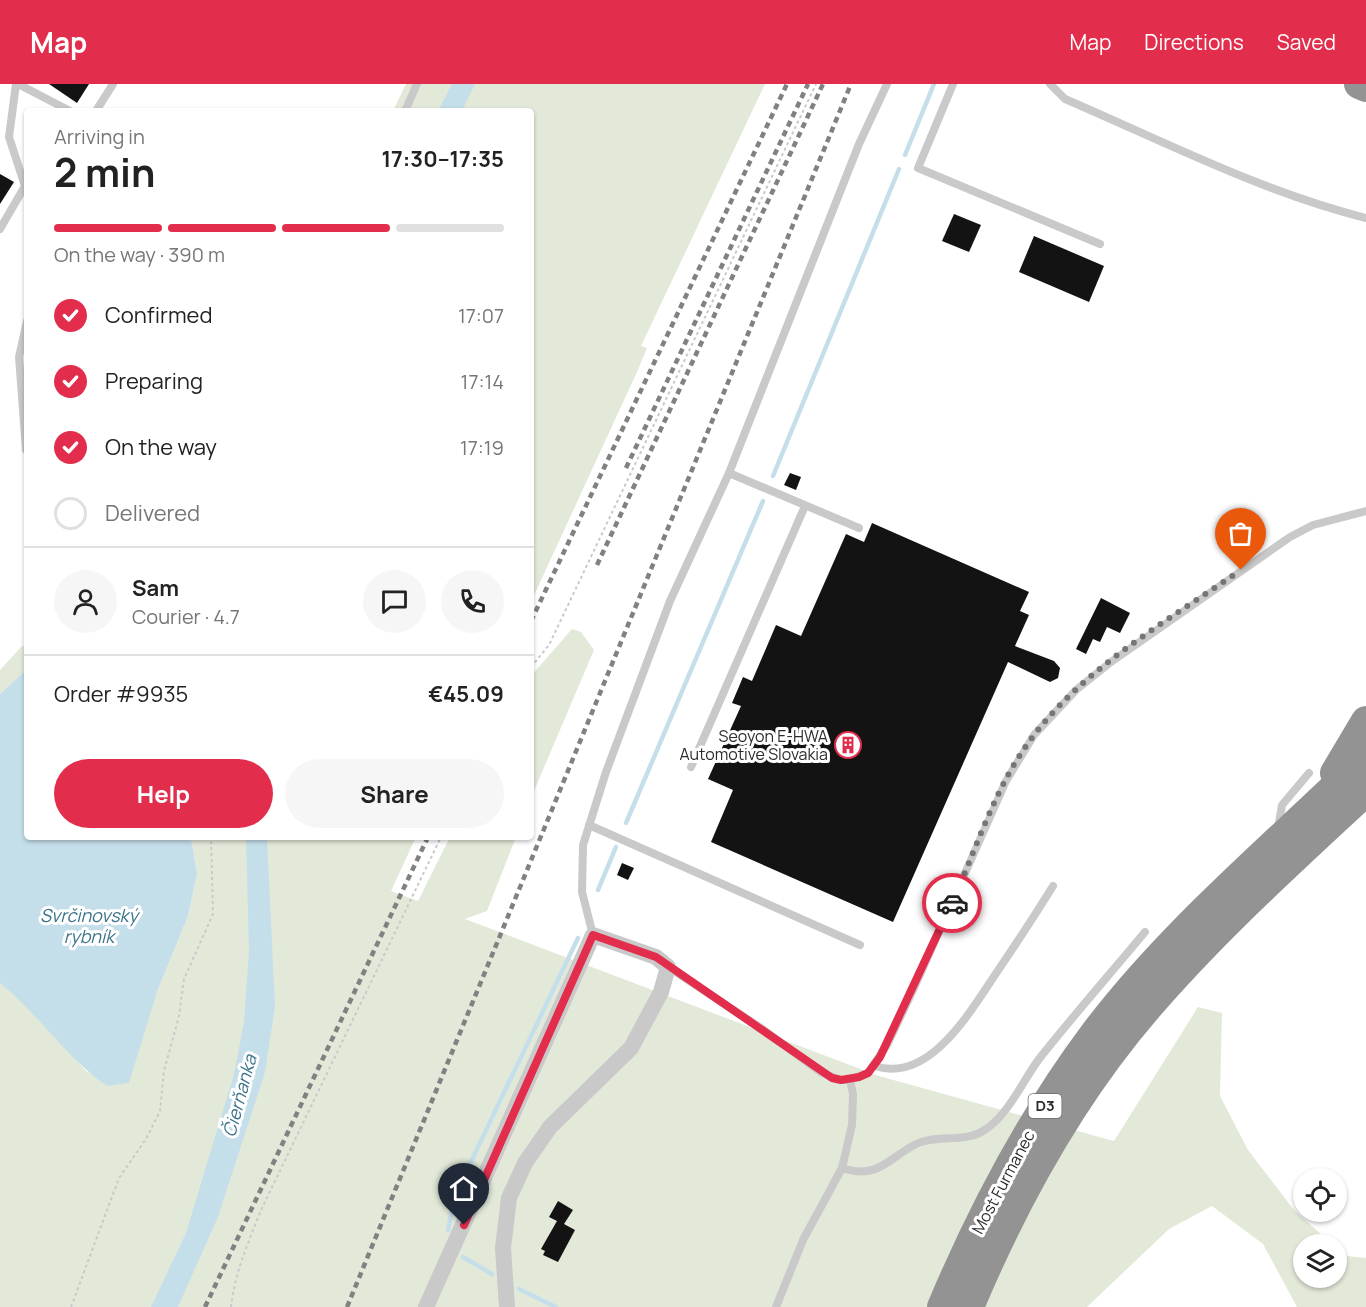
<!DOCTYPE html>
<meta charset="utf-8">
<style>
body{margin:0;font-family:Manrope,sans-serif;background:#f6f6f6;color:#222;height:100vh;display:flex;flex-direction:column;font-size:22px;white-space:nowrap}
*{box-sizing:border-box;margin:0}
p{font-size:20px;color:#767676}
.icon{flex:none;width:33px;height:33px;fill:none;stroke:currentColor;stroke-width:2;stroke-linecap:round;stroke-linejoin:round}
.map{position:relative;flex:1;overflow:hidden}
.panel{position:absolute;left:24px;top:24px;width:510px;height:732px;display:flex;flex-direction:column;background:#fff;border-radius:6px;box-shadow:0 2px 4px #0004}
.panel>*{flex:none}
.controls{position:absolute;left:1293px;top:1084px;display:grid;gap:12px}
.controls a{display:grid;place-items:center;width:54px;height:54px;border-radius:50%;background:#fff;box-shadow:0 2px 4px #0004;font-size:30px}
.pin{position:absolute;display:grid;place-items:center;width:51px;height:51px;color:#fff;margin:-62px -26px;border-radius:50% 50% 50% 0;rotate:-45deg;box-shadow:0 0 6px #0007}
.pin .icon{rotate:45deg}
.courier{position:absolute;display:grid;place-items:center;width:60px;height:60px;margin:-30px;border:4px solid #e22e4c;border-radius:50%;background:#fff;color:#222;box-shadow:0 2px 8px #0007}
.head em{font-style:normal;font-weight:700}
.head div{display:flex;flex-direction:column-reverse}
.head{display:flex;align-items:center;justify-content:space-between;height:102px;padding:0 30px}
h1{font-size:39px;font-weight:700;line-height:45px}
.bar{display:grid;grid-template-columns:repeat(4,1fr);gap:9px 6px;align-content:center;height:72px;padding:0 30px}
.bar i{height:8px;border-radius:4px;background:#e0e0e0}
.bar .active{background:#e22e4c}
.bar p{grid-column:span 4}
.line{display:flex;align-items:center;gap:15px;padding:0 30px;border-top:2px solid #e0e0e0}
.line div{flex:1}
.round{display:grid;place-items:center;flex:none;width:63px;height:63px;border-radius:32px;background:#f6f6f6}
ol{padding:0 30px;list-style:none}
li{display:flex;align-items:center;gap:18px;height:66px}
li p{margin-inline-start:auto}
li .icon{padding:6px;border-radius:50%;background:#e22e4c;color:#fff;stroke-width:4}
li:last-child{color:#767676}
li i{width:33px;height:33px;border:3px solid #e0e0e0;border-radius:50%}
.button{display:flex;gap:12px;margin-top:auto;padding:12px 30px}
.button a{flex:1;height:69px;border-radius:36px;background:#e22e4c;color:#fff;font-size:24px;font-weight:700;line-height:69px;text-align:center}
.button a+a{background:#f6f6f6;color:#222}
header{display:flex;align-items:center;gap:36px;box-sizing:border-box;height:84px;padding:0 30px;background:#e22e4c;color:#fff}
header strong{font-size:28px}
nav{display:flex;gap:33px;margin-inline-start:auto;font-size:21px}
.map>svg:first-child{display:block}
</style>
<header>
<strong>Map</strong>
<nav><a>Map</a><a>Directions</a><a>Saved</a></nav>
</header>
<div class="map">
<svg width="1366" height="1223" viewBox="0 0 1366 1223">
<rect width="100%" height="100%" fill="#fff"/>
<g fill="#e3e9d9">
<path d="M406,0H765L641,262L647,264L637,288L531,518V27H393Z"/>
<path d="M572,545L581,548L594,566L531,714V592Z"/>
<path d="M22,562L27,564V585L0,610V586Z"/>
<path d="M191,753H416L391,807L418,817L450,753H516L487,827L465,835L879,992L1114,1057L1198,923L1222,929L1220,1012L1248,1066L1294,1126L1333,1161H1304V1194H1336L1337,1164L1346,1172L1366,1174V1223H1297L1263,1160L1212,1122L1169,1145L1087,1223H0V899L27,920L88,989L157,908L188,832L197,790Z"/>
</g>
<g fill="#c5dfea">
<path d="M452,0H475L462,27H438Z"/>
<path d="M27,585V753H191L197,790L188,832L157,908L129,999L107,1002C66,974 39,930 0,899V610Z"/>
<path d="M246,753H267L275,923L265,988L218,1133L178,1223H151L186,1149L234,990L244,938L249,867Z"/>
</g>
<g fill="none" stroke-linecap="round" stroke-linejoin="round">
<g stroke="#c5dfea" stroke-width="4.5">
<path d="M905,71L934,0"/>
<path d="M773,392L899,85"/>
<path d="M626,739L763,417"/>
<path d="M598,806L616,763"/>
<path d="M448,1146L455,1111L578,854"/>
<path d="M463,1173L492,1190"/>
<path d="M519,1205L556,1223"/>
</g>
</g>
<g fill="#131313">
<path d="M49,0H89L77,19Z"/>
<path d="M0,90L14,98L0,120Z"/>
<path d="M954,130L981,141L969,168L942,157Z"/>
<path d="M1034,152L1104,182L1089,218L1019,188Z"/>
<path d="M790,389L801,393L796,406L784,401Z"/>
<path d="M872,439L1029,508L1020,527L1029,531L1015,562L1054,577L1060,584L1058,594L1050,598L1008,578L893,838L711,758L733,706L708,695L741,622L732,619L743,593L752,597L776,541L801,552L846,450L864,458Z"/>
<path d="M1101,514L1130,529L1120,549L1107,543L1100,558L1093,555L1086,570L1076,565Z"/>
<path d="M622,779L634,784L628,796L617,791Z"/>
<path d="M558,1117L573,1126L564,1140L575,1146L558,1178L543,1171L545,1167L541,1165L557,1137L549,1133Z"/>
</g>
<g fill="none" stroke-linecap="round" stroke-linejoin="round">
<g stroke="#c9c9c9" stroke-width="2" stroke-dasharray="3 3" stroke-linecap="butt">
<path d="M531,583L549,561L816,0"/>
<path d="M71,1223L119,1094L146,1055L160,1027L164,987L179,932L184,895L213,830L211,753"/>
<path d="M231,1223C235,1188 249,1156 262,1124L441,753"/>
</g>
<g stroke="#c9c9c9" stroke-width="8">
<path d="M18,0L70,27"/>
<path d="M953,0L918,84L1100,160"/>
<path d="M1050,0L1065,15C1163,57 1262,108 1366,134"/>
<path d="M96,27L113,0"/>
<path d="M405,27L417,0"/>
<path d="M0,145L25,102L9,53L16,0"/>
<path d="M26,366L19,273L27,237"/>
<path d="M729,389L859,444"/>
<path d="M691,683L805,422"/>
<path d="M589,741L860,861"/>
<path d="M1278,745L1282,721L1309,689"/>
<path d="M593,851L582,808L583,761L606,688L670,517L729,389L859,60L887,0"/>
<path d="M668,883L761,944L822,989L841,996H850L868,989L887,961L914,904L1006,697L1034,651L1076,606L1111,578L1290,453L1313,441L1366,427"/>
<path d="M875,982C930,1000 971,926 997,888C1016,860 1035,831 1053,802"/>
<path d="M842,1084C878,1096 887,1075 916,1060C937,1050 963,1059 983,1047C1008,1032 1022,998 1039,975C1073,932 1110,890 1145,848"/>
<path d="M776,1223L803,1156L842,1084L852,1041L853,1010L850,996"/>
</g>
<path stroke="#c9c9c9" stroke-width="16" d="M426,1223L593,851L656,873L668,883L661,908L631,964L550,1043L525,1079L509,1114L503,1164L507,1223"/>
<g stroke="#939393" stroke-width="30">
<path d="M1359,0L1366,3"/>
<path d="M1335,689L1366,637"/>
<path d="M942,1223C983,1126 1032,1033 1095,949C1173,846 1274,763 1366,673"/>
<path d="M969,1223C1014,1116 1071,1012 1147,924C1214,846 1291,777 1366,707"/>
</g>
<g stroke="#818181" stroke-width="4.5" stroke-dasharray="6 4.5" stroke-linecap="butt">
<path d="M626,384L808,0"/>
<path d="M597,481L823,0"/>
<path d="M531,537L787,0"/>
<path d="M205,1223L428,753"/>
<path d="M347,1223L851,0"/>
</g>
</g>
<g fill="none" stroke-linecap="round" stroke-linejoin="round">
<path stroke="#767676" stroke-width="6" stroke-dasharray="0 10.8" d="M952,819C975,768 993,709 1026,662C1079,586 1166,538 1241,486"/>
<path stroke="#e22e4c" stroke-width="8" d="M464,1141L593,851L656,873L832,994L841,996L859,993L868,989L880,973L952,819"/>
</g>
<defs>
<symbol id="building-ring" viewBox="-11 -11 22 22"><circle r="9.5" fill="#fff" stroke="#e22e4c" stroke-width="1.5"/><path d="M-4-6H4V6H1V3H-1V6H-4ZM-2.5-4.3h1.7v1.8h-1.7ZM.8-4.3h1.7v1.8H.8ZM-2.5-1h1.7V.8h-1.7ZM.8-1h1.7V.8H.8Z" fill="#e22e4c"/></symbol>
</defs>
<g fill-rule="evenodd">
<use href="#building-ring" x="833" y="646" width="30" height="30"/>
</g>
<g text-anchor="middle" stroke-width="6" stroke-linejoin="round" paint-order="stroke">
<rect fill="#fff" stroke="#6b6b6b" stroke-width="1.5" x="1028.5" y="1010" width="33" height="24" rx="4.5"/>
<g font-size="15" font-weight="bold" fill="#2c2c2c">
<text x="1045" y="1027">D3</text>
</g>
<g font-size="16" fill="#2c2c2c" stroke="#fff" text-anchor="end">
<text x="828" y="658">Seoyon E-HWA<tspan x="828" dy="18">Automotive Slovakia</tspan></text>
</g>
<g font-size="16" fill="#2c2c2c" stroke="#fff">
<text transform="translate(1003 1098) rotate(-62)" y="6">Most Furmanec</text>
</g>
<g font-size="18" font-style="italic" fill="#3c748b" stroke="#fff">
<text x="89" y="838">Svrčinovský<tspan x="89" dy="21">rybník</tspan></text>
<text transform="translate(240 1012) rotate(-75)" y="6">Čierňanka</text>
</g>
</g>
</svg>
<div class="controls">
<a><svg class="icon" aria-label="locate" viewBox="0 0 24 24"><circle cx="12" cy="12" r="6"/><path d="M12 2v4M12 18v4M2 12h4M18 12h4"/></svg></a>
<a><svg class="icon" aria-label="layers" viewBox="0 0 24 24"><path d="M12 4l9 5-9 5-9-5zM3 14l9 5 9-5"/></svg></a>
</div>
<div class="pin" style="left:1241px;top:486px;background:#ea580c"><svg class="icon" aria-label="bag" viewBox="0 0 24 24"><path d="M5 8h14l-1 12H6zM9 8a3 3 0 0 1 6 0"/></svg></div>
<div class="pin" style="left:464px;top:1141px;background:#1f2937"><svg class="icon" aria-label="home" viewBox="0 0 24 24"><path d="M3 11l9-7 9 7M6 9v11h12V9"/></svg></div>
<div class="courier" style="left:952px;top:819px"><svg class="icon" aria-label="car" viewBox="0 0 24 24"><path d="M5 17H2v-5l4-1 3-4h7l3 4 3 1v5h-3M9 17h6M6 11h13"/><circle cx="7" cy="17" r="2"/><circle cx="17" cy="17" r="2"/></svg></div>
<section class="panel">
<div class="head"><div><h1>2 min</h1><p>Arriving in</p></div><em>17:30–17:35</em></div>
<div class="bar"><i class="active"></i><i class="active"></i><i class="active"></i><i></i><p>On the way · 390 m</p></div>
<ol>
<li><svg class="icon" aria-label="check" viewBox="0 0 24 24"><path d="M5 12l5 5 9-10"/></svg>Confirmed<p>17:07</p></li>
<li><svg class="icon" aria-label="check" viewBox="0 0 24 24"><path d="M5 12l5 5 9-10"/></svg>Preparing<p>17:14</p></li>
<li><svg class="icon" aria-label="check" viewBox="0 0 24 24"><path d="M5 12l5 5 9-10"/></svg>On the way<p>17:19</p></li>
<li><i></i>Delivered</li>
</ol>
<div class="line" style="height:108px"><a class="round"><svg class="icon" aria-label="person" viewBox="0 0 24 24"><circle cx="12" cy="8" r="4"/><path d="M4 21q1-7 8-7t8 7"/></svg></a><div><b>Sam</b><p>Courier · 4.7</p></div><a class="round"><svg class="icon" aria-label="chat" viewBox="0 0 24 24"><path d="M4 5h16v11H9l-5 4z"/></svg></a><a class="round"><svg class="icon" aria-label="phone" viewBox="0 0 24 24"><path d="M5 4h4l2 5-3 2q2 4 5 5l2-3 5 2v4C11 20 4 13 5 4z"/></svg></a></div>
<div class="line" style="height:78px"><div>Order #9935</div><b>€45.09</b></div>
<div class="button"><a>Help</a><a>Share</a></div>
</section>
</div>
